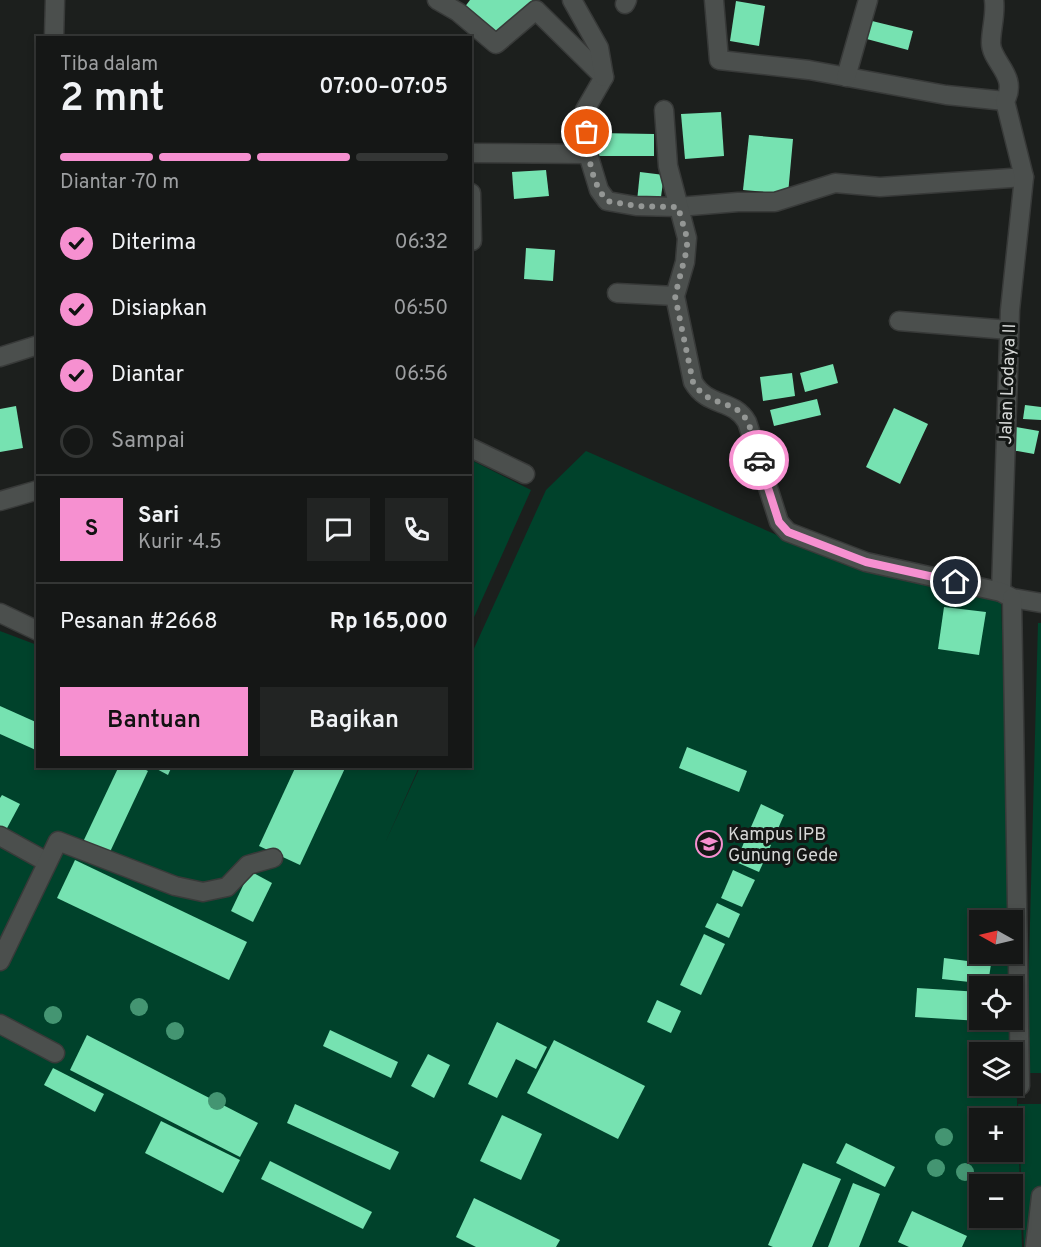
<!DOCTYPE html>
<html lang="id">
<meta charset="utf-8">
<style>
body{margin:0;font-family:Overpass,sans-serif;background:#222423;color:#f1f3f6;height:100vh;display:flex;flex-direction:column;font-size:22px;white-space:nowrap}
*{box-sizing:border-box;margin:0}
p{font-size:20px;color:#9d9fa1}
.icon{flex:none;width:33px;height:33px;fill:none;stroke:currentColor;stroke-width:2;stroke-linecap:round;stroke-linejoin:round}
.map{position:relative;flex:1;overflow:hidden}
.side{position:absolute;left:36px;top:36px;width:436px;height:732px;display:flex;flex-direction:column;background:#151716;border-radius:0px;box-shadow:0 3px 9px #0003,0 0 0 2px #343635}
.side>*{flex:none}
.needle{width:39px;rotate:278deg}
.fabs{position:absolute;left:969px;top:910px;display:grid;gap:12px}
.fabs a{display:grid;place-items:center;width:54px;height:54px;border-radius:0px;background:#151716;box-shadow:0 3px 9px #0003,0 0 0 2px #343635;font-size:30px}
.pin{position:absolute;display:grid;place-items:center;width:51px;height:51px;color:#fff;margin:-26px;border:3px solid #fff;border-radius:50%;box-shadow:0 2px 6px #0007}
.courier{position:absolute;display:grid;place-items:center;width:60px;height:60px;margin:-30px;border:4px solid #f690d0;border-radius:50%;background:#fff;color:#222;box-shadow:0 2px 8px #0007}
.overview em{font-style:normal;font-weight:600}
.overview div{display:flex;flex-direction:column-reverse}
.overview{display:flex;align-items:center;justify-content:space-between;height:102px;padding:0 24px}
h1{font-size:39px;font-weight:600;line-height:45px}
.bar{display:grid;grid-template-columns:repeat(4,1fr);gap:9px 6px;align-content:center;height:72px;padding:0 24px}
.bar i{height:8px;border-radius:4px;background:#343635}
.bar .selected{background:#f690d0}
.bar p{grid-column:span 4}
.line{display:flex;align-items:center;gap:15px;padding:0 24px;border-top:2px solid #343635}
.line div{flex:1}
.round{display:grid;place-items:center;flex:none;width:63px;height:63px;border-radius:0px;background:#222423}
ol{padding:0 24px;list-style:none}
li{display:flex;align-items:center;gap:18px;height:66px}
li p{margin-inline-start:auto}
li .icon{padding:6px;border-radius:50%;background:#f690d0;color:#111;stroke-width:4}
li:last-child{color:#9d9fa1}
li i{width:33px;height:33px;border:3px solid #343635;border-radius:50%}
.button{display:flex;gap:12px;margin-top:auto;padding:12px 24px}
.button a{flex:1;height:69px;border-radius:0px;background:#f690d0;color:#111;font-size:24px;font-weight:600;line-height:69px;text-align:center}
.button a+a{background:#222423;color:#f1f3f6}
.map>svg:first-child{display:block}
</style>
<div class="map">
<svg width="1041" height="1247" viewBox="0 0 1041 1247">
<rect width="100%" height="100%" fill="#1c1f1d"/>
<g fill="#00422b" fill-rule="evenodd">
<path d="M586,451L845,565L1001,597L1010,921H980V954H1012L1022,1247H0V631L37,645L38,766L419,767L385,843L420,767L471,766V655L546,490ZM980,987H1012V1020H980ZM980,1053H1012V1086H980ZM980,1119H1012V1152H980ZM980,1185H1012V1218H980Z"/>
<path d="M471,460L531,490L471,624Z"/>
<path d="M1038,623H1041V1073H1026Z"/>
<path d="M1018,1104H1041V1247H1024Z"/>
</g>
<g fill="#76e2b1">
<path d="M470,0H533L499,39L464,8Z"/>
<path d="M736,1L765,6L759,46L730,41Z"/>
<path d="M868,20L913,31L908,50L863,38Z"/>
<path d="M721,112L724,156L685,159L681,114Z"/>
<path d="M598,133L654,134V156H598Z"/>
<path d="M749,135L793,139L788,194L743,190Z"/>
<path d="M546,170L549,196L514,199L512,172Z"/>
<path d="M640,172L664,175L660,204L637,201Z"/>
<path d="M526,248L555,250L553,281L524,279Z"/>
<path d="M833,364L838,383L805,392L800,373Z"/>
<path d="M792,373L795,396L763,401L760,377Z"/>
<path d="M817,399L821,415L774,426L770,410Z"/>
<path d="M1025,405L1041,407V420L1023,419Z"/>
<path d="M16,406L23,448L0,452V409Z"/>
<path d="M894,408L928,424L900,484L866,467Z"/>
<path d="M1016,427L1039,431L1034,454L1011,450Z"/>
<path d="M944,607L986,612L979,655L938,649Z"/>
<path d="M0,706L38,723V751L0,734Z"/>
<path d="M687,747L747,771L739,792L679,768Z"/>
<path d="M119,766H138L148,771L109,854L83,842Z"/>
<path d="M151,766H172L168,775Z"/>
<path d="M296,766H346L300,865L259,846Z"/>
<path d="M2,795L20,804L6,830L0,827V798Z"/>
<path d="M761,804L784,815L774,838L751,827Z"/>
<path d="M747,835L771,845L759,872L736,862Z"/>
<path d="M75,860L247,942L229,980L57,898Z"/>
<path d="M733,870L755,880L742,907L721,898Z"/>
<path d="M250,871L272,883L253,922L231,911Z"/>
<path d="M717,903L740,914L729,938L705,927Z"/>
<path d="M704,934L725,944L701,995L680,985Z"/>
<path d="M944,958L991,964L988,984L942,979Z"/>
<path d="M917,988L980,992V1021L915,1017Z"/>
<path d="M657,1000L681,1011L671,1033L647,1022Z"/>
<path d="M497,1022L547,1047L536,1069L516,1059L497,1098L468,1084Z"/>
<path d="M330,1030L398,1062L391,1078L323,1046Z"/>
<path d="M87,1035L258,1123L240,1157L70,1070Z"/>
<path d="M554,1040L645,1086L618,1139L527,1093Z"/>
<path d="M428,1054L450,1065L434,1098L411,1086Z"/>
<path d="M53,1068L104,1094L95,1112L44,1085Z"/>
<path d="M295,1104L399,1152L390,1170L287,1123Z"/>
<path d="M502,1115L542,1134L521,1180L480,1161Z"/>
<path d="M161,1121L240,1160L223,1193L145,1153Z"/>
<path d="M846,1143L895,1167L885,1187L836,1163Z"/>
<path d="M270,1161L372,1212L363,1229L261,1179Z"/>
<path d="M803,1163L841,1179L812,1247H773L768,1245Z"/>
<path d="M853,1183L880,1194L859,1247H828Z"/>
<path d="M474,1198L560,1240L556,1247H476L456,1237Z"/>
<path d="M912,1211L967,1236L962,1247H909L898,1242Z"/>
</g>
<g fill="none" stroke-linecap="round" stroke-linejoin="round">
<defs>
<g id="minor">
<path d="M437,0L458,12L496,44L536,10L604,77L585,110L588,154L599,190L607,201L636,206L678,207L738,202H775L835,183L880,187L1024,177"/>
<path d="M572,0L599,48L604,77"/>
<path d="M714,0L719,60L809,70L946,95L1005,101"/>
<path d="M994,0C996,15 991,29 991,43C991,62 1019,76 1005,101L1024,177L1010,310L1001,592"/>
<path d="M625,4L627,0"/>
<path d="M54,38L55,0"/>
<path d="M846,77L868,0"/>
<path d="M664,110L668,166L687,238L685,262L675,296L693,382C708,408 733,398 747,422L779,522L788,532L866,562L1001,592L1012,598L1041,603"/>
<path d="M471,153L588,154"/>
<path d="M471,193L472,241"/>
<path d="M617,293L675,296"/>
<path d="M899,321L1009,330"/>
<path d="M0,357L38,345"/>
<path d="M471,448L525,474"/>
<path d="M0,501L38,490"/>
<path d="M1012,598L1020,1086"/>
<path d="M0,613L38,631"/>
<path d="M0,836L47,862"/>
<path d="M0,961L58,841L175,886L203,892L227,887L248,865L273,858"/>
<path d="M0,1024L55,1053"/>
<path d="M1035,1247L1041,1196"/>
</g>
</defs>
<use href="#minor" stroke="#383a39" stroke-width="21"/>
<use href="#minor" stroke="#4b4f4d" stroke-width="18"/>
</g>
<g fill="#449572">
<circle cx="139" cy="1007" r="9"/>
<circle cx="53" cy="1015" r="9"/>
<circle cx="175" cy="1031" r="9"/>
<circle cx="217" cy="1101" r="9"/>
<circle cx="944" cy="1137" r="9"/>
<circle cx="936" cy="1168" r="9"/>
<circle cx="965" cy="1172" r="9"/>
</g>
<g fill="none" stroke-linecap="round" stroke-linejoin="round">
<path stroke="#949795" stroke-width="6" stroke-dasharray="0 10.8" d="M587,132C588,156 591,182 607,201L636,206L678,207L687,238V249L675,296L693,382C708,407 729,399 743,415C752,426 755,446 759,460"/>
<path stroke="#f690d0" stroke-width="8" d="M759,460L779,522L788,532L866,562L956,582"/>
</g>
<defs>
<symbol id="university-ring" viewBox="-11 -11 22 22"><circle r="9.5" fill="#131614" stroke="#f690d0" stroke-width="1.5"/><path d="M0-5L7-2L0 1L-7-2ZM-4 1L0 2.5L4 1V4Q0 6-4 4Z" fill="#f690d0"/></symbol>
</defs>
<g fill-rule="evenodd">
<use href="#university-ring" x="694" y="829" width="30" height="30"/>
</g>
<g text-anchor="middle" stroke-width="6" stroke-linejoin="round" paint-order="stroke">
<g font-size="18" fill="#d5d7d6" stroke="#131614">
<text transform="translate(1007 384) rotate(-88)" y="6">Jalan Lodaya II</text>
</g>
<g font-size="18" fill="#d5d7d6" stroke="#131614" text-anchor="start">
<text x="728" y="840">Kampus IPB<tspan x="728" dy="21">Gunung Gede</tspan></text>
</g>
</g>
</svg>
<div class="fabs">
<a><svg class="needle" viewBox="-14 -14 28 28"><path d="M0-13l5 13h-10z" fill="#e53935"/><path d="M0 13l5-13h-10z" fill="#9d9fa1"/></svg></a>
<a><svg class="icon" aria-label="locate" viewBox="0 0 24 24"><circle cx="12" cy="12" r="6"/><path d="M12 2v4M12 18v4M2 12h4M18 12h4"/></svg></a>
<a><svg class="icon" aria-label="layers" viewBox="0 0 24 24"><path d="M12 4l9 5-9 5-9-5zM3 14l9 5 9-5"/></svg></a>
<a>+</a>
<a>−</a>
</div>
<div class="pin" style="left:587px;top:132px;background:#ea580c"><svg class="icon" aria-label="bag" viewBox="0 0 24 24"><path d="M5 8h14l-1 12H6zM9 8a3 3 0 0 1 6 0"/></svg></div>
<div class="pin" style="left:956px;top:582px;background:#1f2937"><svg class="icon" aria-label="home" viewBox="0 0 24 24"><path d="M3 11l9-7 9 7M6 9v11h12V9"/></svg></div>
<div class="courier" style="left:759px;top:460px"><svg class="icon" aria-label="car" viewBox="0 0 24 24"><path d="M5 17H2v-5l4-1 3-4h7l3 4 3 1v5h-3M9 17h6M6 11h13"/><circle cx="7" cy="17" r="2"/><circle cx="17" cy="17" r="2"/></svg></div>
<section class="side">
<div class="overview"><div><h1>2 mnt</h1><p>Tiba dalam</p></div><em>07:00–07:05</em></div>
<div class="bar"><i class="selected"></i><i class="selected"></i><i class="selected"></i><i></i><p>Diantar · 70 m</p></div>
<ol>
<li><svg class="icon" aria-label="check" viewBox="0 0 24 24"><path d="M5 12l5 5 9-10"/></svg>Diterima<p>06:32</p></li>
<li><svg class="icon" aria-label="check" viewBox="0 0 24 24"><path d="M5 12l5 5 9-10"/></svg>Disiapkan<p>06:50</p></li>
<li><svg class="icon" aria-label="check" viewBox="0 0 24 24"><path d="M5 12l5 5 9-10"/></svg>Diantar<p>06:56</p></li>
<li><i></i>Sampai</li>
</ol>
<div class="line" style="height:108px"><b class="round" style="background:#f690d0;color:#111">S</b><div><b>Sari</b><p>Kurir · 4.5</p></div><a class="round"><svg class="icon" aria-label="chat" viewBox="0 0 24 24"><path d="M4 5h16v11H9l-5 4z"/></svg></a><a class="round"><svg class="icon" aria-label="phone" viewBox="0 0 24 24"><path d="M5 4h4l2 5-3 2q2 4 5 5l2-3 5 2v4C11 20 4 13 5 4z"/></svg></a></div>
<div class="line" style="height:78px"><div>Pesanan #2668</div><b>Rp 165,000</b></div>
<div class="button"><a>Bantuan</a><a>Bagikan</a></div>
</section>
</div>
